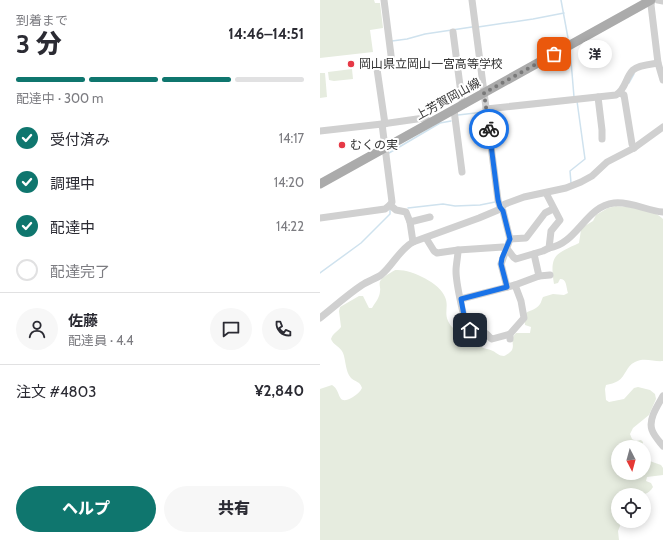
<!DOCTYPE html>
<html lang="ja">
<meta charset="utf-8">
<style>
body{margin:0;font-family:Cabin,"Noto Sans JP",sans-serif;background:#f7f7f7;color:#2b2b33;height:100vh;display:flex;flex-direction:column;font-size:15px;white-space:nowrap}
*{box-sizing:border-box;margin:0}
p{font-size:13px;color:#7c7c81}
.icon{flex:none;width:22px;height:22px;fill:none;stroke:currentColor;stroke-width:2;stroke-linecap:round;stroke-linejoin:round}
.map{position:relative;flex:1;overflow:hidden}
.details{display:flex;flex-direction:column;background:#fff;width:320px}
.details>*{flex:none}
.needle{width:26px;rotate:174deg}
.fabs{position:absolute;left:291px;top:440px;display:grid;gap:8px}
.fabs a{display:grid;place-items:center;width:40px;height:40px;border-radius:50%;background:#fff;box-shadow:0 2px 10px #0003;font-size:20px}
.pin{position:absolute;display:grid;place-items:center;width:34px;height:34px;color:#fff;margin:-17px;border-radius:8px;box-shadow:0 2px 6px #0006}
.courier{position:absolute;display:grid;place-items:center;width:40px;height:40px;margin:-20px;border:3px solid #1a73e8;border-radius:50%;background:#fff;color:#222;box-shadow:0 1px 5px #0007}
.bubble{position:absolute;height:28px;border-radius:14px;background:#fff;box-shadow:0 2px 10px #0003;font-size:13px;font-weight:800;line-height:28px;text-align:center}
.overview em{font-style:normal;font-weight:800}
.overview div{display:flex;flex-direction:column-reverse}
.overview{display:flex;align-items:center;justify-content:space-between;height:68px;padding:0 16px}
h1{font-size:26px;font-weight:800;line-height:30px}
.bar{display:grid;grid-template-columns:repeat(4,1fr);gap:6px 4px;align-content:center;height:48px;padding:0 16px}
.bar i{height:5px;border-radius:3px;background:#e1e1e2}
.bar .current{background:#0f766e}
.bar p{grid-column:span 4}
.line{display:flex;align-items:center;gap:10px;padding:0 16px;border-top:1px solid #e1e1e2}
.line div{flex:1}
.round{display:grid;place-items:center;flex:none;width:42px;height:42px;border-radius:21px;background:#f7f7f7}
ol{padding:0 16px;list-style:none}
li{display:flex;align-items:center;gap:12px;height:44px}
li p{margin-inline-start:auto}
li .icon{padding:4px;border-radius:50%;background:#0f766e;color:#fff;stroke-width:4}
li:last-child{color:#7c7c81}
li i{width:22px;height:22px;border:2px solid #e1e1e2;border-radius:50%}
.button{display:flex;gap:8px;margin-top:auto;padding:8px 16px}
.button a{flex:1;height:46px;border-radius:24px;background:#0f766e;color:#fff;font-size:16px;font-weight:800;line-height:46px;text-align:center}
.button a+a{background:#f7f7f7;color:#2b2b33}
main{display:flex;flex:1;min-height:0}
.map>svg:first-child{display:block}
</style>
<main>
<section class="details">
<div class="overview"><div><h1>3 分</h1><p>到着まで</p></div><em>14:46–14:51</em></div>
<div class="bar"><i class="current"></i><i class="current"></i><i class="current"></i><i></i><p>配達中 · 300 m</p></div>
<ol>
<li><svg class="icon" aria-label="check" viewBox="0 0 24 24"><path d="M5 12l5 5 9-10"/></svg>受付済み<p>14:17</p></li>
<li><svg class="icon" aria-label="check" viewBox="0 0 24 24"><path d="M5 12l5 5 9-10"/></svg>調理中<p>14:20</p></li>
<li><svg class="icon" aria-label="check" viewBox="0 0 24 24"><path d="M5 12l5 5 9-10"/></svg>配達中<p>14:22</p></li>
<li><i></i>配達完了</li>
</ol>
<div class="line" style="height:72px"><a class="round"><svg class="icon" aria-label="person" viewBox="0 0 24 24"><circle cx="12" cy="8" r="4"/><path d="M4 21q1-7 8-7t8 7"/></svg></a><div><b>佐藤</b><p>配達員 · 4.4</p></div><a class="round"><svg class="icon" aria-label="chat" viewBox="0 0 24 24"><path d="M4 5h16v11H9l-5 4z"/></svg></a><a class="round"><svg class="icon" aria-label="phone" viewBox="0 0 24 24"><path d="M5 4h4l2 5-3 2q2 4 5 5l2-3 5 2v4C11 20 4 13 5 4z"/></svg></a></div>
<div class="line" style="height:52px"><div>注文 #4803</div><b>¥2,840</b></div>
<div class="button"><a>ヘルプ</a><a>共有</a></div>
</section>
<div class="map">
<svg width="343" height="540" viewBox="0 0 343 540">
<rect width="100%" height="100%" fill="#fff"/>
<g fill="#e6ecdf">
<path d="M0,0H54L55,3H60L63,28L50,30L53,52L0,58Z"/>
<path d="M32,69L33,79L14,81L9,80L8,72Z"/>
<path d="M0,73H5L7,97L0,98Z"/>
<path d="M296,206C311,207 332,208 343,219V361C334,362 324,357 315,362C306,366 306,376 298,381C295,383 290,384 286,385L285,389L286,400L289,402L304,399L314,388L318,387L330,390L335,394L336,399L329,415L313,428L310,434L312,439L316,441L321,440L323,442V446L322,447H298V473H324V459L341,465L343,468V475L327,477L326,481L331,483L333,487C326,499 311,495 298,495V521H302L298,531L299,540H0V389L12,385C22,391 16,407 33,397C37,394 40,392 42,388C40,381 35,382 31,378C25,371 26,360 23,353C21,347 13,345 11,339C13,333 17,332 21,327L19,311L20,307L39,296H43L49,308H52C55,303 60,297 60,291C61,288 58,283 61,280C62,278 74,270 76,270C91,269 120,283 125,297C130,308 121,315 133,328C141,336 152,344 161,347C165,349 169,349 173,351C177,353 179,356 184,356C186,355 191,352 192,350C195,343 189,340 196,333H210L211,327L205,325C203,309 207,314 216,308C221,305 221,301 223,297L233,294L244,295L248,293C246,287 247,279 240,279L238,283L234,284C229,254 236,254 259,243L261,230L263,227L273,221L276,215L288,208Z"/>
</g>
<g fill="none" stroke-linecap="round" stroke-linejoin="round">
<g stroke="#cfe2ee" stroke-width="1.5">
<path d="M241,0L248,38"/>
<path d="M158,27L213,19L244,13"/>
<path d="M72,41L87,39L105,34L152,27"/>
<path d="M250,49L254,97"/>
<path d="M309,83L314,74"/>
<path d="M138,115L164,112"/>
<path d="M69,153L120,123L131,121"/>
<path d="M251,183L250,171L265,159L257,101"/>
<path d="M88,208L123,204L135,206L160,205L175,202"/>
<path d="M0,273L41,243L70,214V210"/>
</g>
<g stroke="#d0d0d0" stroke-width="7">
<path d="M64,0L72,63L70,65L58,67L57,69L65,124"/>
<path d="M152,0L178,200L180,207L183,211L190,239L181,264L187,287"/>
<path d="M332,0L331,5L338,63L343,80"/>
<path d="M338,0L343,1"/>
<path d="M133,32L142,101L145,104"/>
<path d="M300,93L304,95L312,144L314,148"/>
<path d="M278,97L282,130V139"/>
<path d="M166,109L296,95C306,89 305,78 313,70C318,65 331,64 338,63"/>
<path d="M134,110L142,172"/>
<path d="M62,124L104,118L107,120L109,123"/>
<path d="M0,131L62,124L72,202L70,205L65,209L0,218"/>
<path d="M70,205L76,210L86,212L90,222L93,242"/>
<path d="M90,222L110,217"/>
<path d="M106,238L114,251L117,253L138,250L183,247C191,249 190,256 196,259L223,251L229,248L231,231L240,220L226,193"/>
<path d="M190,239L206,238L225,213L233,209"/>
<path d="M229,248C257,244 266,206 294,203C311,201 327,211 343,212"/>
<path d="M138,250C138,257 136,264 136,271C136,281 144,325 150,331C153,334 158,331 162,332C167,332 168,337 172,339L190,334"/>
<path d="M214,254L219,276"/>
<path d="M141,299L195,285L219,276L230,275"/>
<path d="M0,318C14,307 27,295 42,285C48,281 55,279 61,275C73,265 79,250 93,242L159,218L178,210L185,204L204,197L246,188L261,182L272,176L287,162L314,148L343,127"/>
<path d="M190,339V334L204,318L201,301L195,285"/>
<path d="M343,396C338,405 328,419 332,430C334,436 339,441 343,446"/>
</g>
<path stroke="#ababab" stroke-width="9" d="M0,184L331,0"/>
</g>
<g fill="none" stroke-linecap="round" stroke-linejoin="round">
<path stroke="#7a7a7a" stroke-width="4" stroke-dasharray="0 7.2" d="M169,129L164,93L234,54"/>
<path stroke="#1a73e8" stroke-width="5" d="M150,330L145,321L141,299L187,287L181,264L182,258L190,239L183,211L180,207L178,200L169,129"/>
</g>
<g fill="#e63946" stroke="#fff" stroke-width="1.5">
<circle cx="31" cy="64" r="4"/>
<circle cx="22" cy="145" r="4"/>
</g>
<g text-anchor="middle" stroke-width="4" stroke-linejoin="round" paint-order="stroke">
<g font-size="12" fill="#333" stroke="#fff" text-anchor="start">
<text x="39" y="68">岡山県立岡山一宮高等学校</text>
<text x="30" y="149">むくの実</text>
</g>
<g font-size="12" fill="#333" stroke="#fff">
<text transform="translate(128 99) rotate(-29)" y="4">上芳賀岡山線</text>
</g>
</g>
</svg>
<div class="fabs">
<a><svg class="needle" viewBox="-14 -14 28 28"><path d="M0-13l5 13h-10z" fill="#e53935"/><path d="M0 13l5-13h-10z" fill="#7c7c81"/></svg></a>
<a><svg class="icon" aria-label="locate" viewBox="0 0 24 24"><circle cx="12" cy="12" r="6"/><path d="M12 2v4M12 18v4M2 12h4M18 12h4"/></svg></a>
</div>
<div class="pin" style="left:234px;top:54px;background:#ea580c"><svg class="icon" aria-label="bag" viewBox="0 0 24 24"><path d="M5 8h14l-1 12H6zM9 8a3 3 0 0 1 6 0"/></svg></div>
<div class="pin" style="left:150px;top:330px;background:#1f2937"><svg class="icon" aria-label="home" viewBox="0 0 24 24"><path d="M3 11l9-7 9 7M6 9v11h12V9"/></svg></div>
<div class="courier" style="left:169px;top:129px"><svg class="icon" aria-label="bike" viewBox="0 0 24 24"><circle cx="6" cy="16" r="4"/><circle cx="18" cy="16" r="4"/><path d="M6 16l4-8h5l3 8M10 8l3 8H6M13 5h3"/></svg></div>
<div class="bubble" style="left:258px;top:40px;width:34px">洋</div>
</div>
</main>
